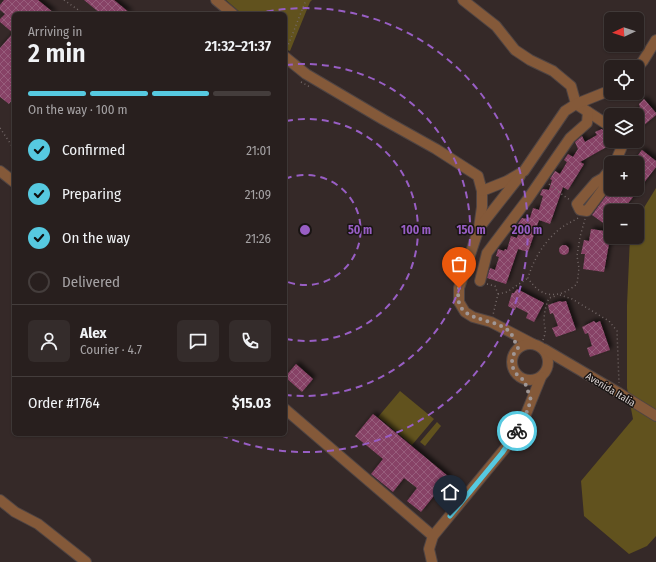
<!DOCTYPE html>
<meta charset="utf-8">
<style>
body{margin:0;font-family:"Fira Sans Condensed",sans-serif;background:#342c2b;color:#f1f3f6;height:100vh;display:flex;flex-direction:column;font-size:15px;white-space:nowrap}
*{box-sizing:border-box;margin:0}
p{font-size:13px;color:#a5a2a4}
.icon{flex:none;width:22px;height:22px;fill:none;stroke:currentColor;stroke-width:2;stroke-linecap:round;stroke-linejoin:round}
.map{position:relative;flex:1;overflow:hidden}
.sheet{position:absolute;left:12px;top:12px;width:275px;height:424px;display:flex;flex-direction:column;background:#281f1e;border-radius:6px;box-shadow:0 1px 3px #0004,0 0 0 1px #443d3c}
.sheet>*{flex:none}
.needle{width:26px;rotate:266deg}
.tools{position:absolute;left:604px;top:12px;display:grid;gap:8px}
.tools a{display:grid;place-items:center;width:40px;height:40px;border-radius:6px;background:#281f1e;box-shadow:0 1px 3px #0004,0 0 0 1px #443d3c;font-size:20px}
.pin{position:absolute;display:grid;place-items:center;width:34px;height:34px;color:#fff;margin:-41px -17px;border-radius:50% 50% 50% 0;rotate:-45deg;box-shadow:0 0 4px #0007}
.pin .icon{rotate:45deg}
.courier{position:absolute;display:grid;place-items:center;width:40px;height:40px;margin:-20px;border:3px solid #56c9e0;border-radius:50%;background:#fff;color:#222;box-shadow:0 1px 5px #0007}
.head em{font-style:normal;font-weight:600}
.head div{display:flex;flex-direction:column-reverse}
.head{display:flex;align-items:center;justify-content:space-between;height:68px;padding:0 16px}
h1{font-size:26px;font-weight:600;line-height:30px}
.bar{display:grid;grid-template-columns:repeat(4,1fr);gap:6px 4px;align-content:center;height:48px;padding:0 16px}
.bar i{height:5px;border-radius:3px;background:#443d3c}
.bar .active{background:#56c9e0}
.bar p{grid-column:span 4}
.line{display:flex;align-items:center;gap:10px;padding:0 16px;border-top:1px solid #443d3c}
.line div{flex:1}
.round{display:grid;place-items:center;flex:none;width:42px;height:42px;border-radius:6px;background:#342c2b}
ol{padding:0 16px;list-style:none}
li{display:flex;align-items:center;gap:12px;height:44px}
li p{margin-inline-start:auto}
li .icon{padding:4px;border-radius:50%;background:#56c9e0;color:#111;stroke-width:4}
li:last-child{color:#a5a2a4}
li i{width:22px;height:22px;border:2px solid #443d3c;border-radius:50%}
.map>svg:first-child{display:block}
</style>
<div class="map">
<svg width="656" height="562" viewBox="0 0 656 562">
<defs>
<pattern id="building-cross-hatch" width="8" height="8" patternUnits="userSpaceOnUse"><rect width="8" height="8" fill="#874366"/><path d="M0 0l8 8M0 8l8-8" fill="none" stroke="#975d7b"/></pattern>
<filter id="shadow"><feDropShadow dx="3" dy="-3" stdDeviation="2" flood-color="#0009"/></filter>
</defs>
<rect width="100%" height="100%" fill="#352928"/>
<g fill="#61521e">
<path d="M226,0H312L310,2L290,51L285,49V14H242Z"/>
<path d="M656,188V536L647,546L629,554L584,516L581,481L633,419L627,388V305L630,237H637V219Z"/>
<path d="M400,391L434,419L412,445L378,417Z"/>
<path d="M437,422L441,426L425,446L420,442Z"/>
</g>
<g fill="url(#building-cross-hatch)" filter="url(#shadow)">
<path d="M4,0H38L55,14H14V97L9,104L0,97V48L13,33L0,22V19L5,14L0,10V5Z"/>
<path d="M84,0H114L131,14H101Z"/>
<path d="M644,99L656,113V115L637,131V115H631L640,107L639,104Z"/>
<path d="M602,129L610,139L608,141L610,145L580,162L584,164L568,190L563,187L550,224L539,220L528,252L518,249L506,284L487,278L490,268L495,270L499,257L496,256L498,249L504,251L505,249L507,250L511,236L517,238L521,225L518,224L519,222L522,218L527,219V217L530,218L533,208L539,210L543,196L540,195L542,190L543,189L549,190L552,180L550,179L555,171L560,174L567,162L564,160L568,154L573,157L578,149L575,142L582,136L585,142L597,135L595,132Z"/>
<path d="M642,150L656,161V167L623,210L616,205L609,214L611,216V218L606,225L592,215L611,189H637V163H632Z"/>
<path d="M591,229L611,232L604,272L583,269L585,254H581L584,240L589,241Z"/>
<circle cx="564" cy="250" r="5"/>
<path d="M517,289L544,303L534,322L526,318L528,313L516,307L515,310L508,306L512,293H514Z"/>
<path d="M560,301L562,302L566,301L576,330L556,337L552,328L558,326L553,313L550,314L548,305Z"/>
<path d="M594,321L596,323L600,321L610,350L590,357L587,348L592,346L588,333L585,334L582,327Z"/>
<path d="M296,364L313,379L302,392L285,377Z"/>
<path d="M373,414L449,477L421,512L407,501L417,488L404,478L393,492L371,474L383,459L355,436Z"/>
</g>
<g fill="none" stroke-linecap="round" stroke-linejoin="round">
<defs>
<g id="minor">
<path d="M216,0L233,14"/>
<path d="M463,0L496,26L515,50L530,60L553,71L571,86L576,104L611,127"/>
<path d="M285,57L306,74L384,120L436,149L478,176L482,191V207L479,228L459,288V302L465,312L473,317L491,322L533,344"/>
<path d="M637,68L643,61L656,40"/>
<path d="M615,163L623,144L622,141"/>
<path d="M0,171L14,182"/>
<path d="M603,178L604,188L587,211L580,210L577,204L596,182L603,178L611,168"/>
<path d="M482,191L507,181L524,171L565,111L576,104L611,90"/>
<path d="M479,228L520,176"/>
<path d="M480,281L487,253L527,200L570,138L587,123L588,112"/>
<circle cx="530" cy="362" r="18"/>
<path d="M544,349L619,393L656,416"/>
<path d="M285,409L433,536"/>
<path d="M0,500L15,512L38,524L86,562"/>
<path d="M432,562L429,549L433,536L512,440L526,414L541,377"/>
</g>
</defs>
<use href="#minor" stroke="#4f4443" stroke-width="12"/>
<g stroke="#736867" stroke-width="1.5" stroke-dasharray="1 3" stroke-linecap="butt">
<path d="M64,0L84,14"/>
<path d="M287,48L306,0"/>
<path d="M301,82L310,87"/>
<path d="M0,128L14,149"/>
<path d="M549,184L553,188L570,200"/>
<path d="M578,218C572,222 566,224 561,228C545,240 533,260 528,278C541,299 559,299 577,284L579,268L577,256L580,237L585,219"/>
<path d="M487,284L495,286L498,294L493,315"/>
<path d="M498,294L507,292L528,278"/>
<path d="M560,295L572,299L609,321L617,331L619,383"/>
<path d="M543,340C547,328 545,332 544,321C544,313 546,305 549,298L556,296"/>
</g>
<use href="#minor" stroke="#845939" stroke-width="10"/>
</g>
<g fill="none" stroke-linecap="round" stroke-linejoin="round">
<path stroke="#a09796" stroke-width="4" stroke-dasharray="0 7.2" d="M459,288C452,324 490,315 509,331C513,335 515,343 518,348C508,359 511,373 524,380L531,400L526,414L517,431"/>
<path stroke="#56c9e0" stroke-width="5" d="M450,516L502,453L517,431"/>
</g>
<g fill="none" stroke="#985ec4" stroke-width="2" stroke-dasharray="7 5">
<path d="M285 179A55 55 0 1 1 285 281"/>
<path d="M286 121A111 111 0 1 1 286 339"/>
<path d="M286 65A166 166 0 1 1 286 395"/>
<path d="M255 14A222 222 0 1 1 218 434"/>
</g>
<g text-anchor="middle" stroke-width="3" stroke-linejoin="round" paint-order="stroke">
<g font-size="10" fill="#dad2d1" stroke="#191413">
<text transform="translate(611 389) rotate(31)" y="4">Avenida Italia</text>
</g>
</g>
<circle cx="305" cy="230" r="6" fill="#985ec4" stroke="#191413" stroke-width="2"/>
<g font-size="12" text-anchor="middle" font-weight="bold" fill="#985ec4" stroke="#191413" stroke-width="3" stroke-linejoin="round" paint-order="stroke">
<text x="360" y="234">50 m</text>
<text x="416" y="234">100 m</text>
<text x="471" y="234">150 m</text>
<text x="527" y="234">200 m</text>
</g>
</svg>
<div class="tools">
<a><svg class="needle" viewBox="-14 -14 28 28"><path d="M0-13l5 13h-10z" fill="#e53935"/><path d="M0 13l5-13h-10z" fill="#a5a2a4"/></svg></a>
<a><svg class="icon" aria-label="locate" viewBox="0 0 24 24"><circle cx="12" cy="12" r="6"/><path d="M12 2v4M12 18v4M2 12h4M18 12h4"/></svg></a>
<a><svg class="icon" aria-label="layers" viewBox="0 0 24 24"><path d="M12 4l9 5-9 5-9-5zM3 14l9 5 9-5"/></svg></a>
<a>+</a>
<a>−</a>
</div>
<div class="pin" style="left:459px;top:288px;background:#ea580c"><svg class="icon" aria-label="bag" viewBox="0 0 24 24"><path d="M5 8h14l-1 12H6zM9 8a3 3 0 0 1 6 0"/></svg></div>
<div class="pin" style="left:450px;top:516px;background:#1f2937"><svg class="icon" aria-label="home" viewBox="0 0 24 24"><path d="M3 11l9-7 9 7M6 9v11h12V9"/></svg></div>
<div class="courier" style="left:517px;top:431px"><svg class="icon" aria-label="bike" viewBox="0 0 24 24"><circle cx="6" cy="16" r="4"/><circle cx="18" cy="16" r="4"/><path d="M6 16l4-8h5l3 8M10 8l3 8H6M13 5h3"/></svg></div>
<section class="sheet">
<div class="head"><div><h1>2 min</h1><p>Arriving in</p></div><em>21:32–21:37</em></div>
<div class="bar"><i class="active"></i><i class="active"></i><i class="active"></i><i></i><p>On the way · 100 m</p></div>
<ol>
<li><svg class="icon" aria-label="check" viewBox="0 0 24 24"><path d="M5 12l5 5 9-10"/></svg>Confirmed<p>21:01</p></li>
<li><svg class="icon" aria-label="check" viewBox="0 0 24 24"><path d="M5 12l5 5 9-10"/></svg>Preparing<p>21:09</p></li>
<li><svg class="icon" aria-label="check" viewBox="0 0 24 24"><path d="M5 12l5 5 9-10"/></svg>On the way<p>21:26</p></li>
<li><i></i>Delivered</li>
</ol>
<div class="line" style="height:72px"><a class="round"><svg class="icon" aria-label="person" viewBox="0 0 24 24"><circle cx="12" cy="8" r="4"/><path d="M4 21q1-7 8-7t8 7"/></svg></a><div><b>Alex</b><p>Courier · 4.7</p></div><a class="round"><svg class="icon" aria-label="chat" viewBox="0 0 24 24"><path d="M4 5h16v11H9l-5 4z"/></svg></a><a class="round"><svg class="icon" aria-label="phone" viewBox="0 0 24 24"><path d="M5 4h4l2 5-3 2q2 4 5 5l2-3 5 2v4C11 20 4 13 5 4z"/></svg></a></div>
<div class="line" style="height:52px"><div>Order #1764</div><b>$15.03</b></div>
</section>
</div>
